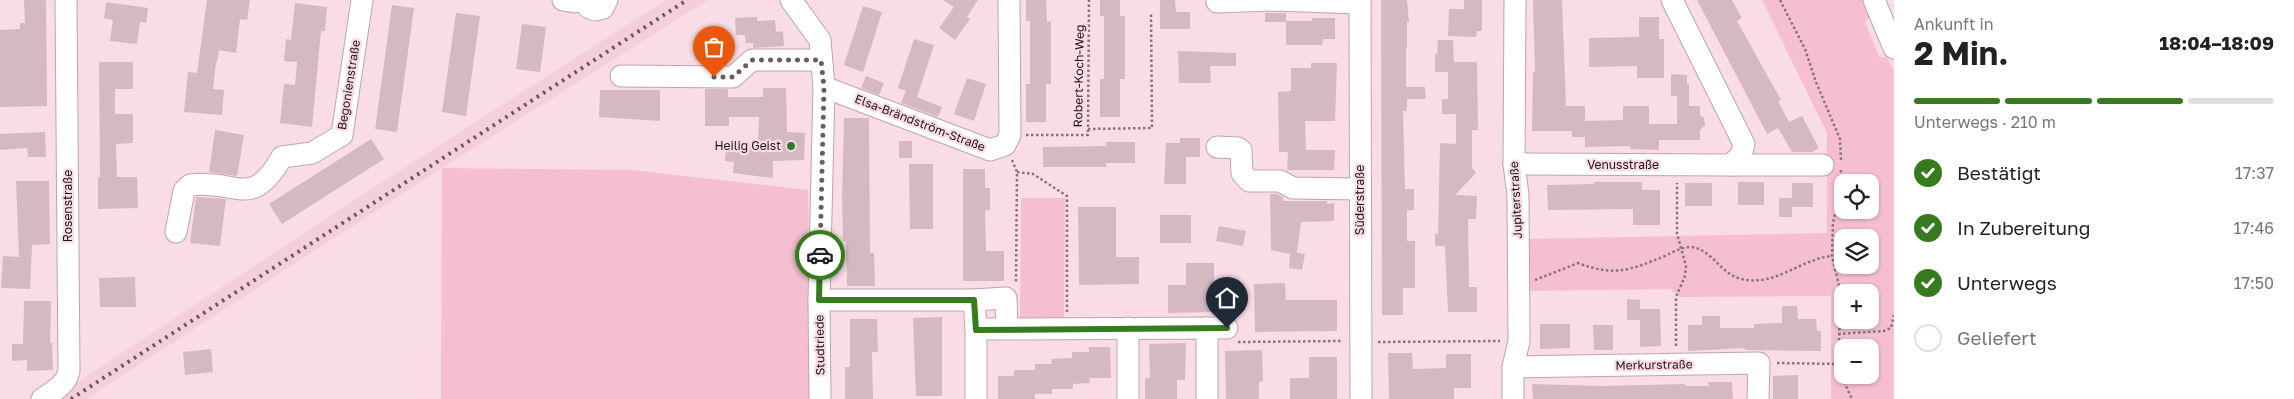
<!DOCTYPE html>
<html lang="de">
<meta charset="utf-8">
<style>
body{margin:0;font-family:"Golos Text",sans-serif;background:#f6f6f6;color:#222;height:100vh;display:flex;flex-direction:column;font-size:19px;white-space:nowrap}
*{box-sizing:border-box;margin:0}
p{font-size:16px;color:#767676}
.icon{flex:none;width:28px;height:28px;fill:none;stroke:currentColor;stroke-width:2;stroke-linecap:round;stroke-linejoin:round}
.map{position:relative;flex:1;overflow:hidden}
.sheet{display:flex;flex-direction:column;background:#fff;width:400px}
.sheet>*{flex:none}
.tools{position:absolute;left:1834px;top:174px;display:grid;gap:10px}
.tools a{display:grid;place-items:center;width:45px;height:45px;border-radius:10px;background:#fff;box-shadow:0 1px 4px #0004;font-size:25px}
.pin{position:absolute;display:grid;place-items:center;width:42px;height:42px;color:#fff;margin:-51px -21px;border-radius:50% 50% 50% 0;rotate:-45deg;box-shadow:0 0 5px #0007}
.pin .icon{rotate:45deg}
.courier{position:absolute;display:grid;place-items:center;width:50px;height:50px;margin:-25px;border:4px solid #367b1e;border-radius:50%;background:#fff;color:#222;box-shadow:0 1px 6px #0007}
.summary em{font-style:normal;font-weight:700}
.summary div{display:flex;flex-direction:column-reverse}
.summary{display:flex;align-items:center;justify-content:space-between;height:85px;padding:0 20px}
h1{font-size:32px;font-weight:700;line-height:38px}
.bar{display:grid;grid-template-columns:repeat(4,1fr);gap:8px 5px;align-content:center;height:60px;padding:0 20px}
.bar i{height:6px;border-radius:4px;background:#e0e0e0}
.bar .selected{background:#367b1e}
.bar p{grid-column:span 4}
ol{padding:0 20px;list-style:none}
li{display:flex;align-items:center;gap:15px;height:55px}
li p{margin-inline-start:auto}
li .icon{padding:5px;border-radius:50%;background:#367b1e;color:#fff;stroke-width:4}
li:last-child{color:#767676}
li i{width:28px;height:28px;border:2px solid #e0e0e0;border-radius:50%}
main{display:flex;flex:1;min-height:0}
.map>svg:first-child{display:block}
</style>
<main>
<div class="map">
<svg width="1894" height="399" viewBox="0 0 1894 399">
<rect width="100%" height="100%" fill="#f9dce5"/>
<path fill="#f4cfdb" d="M666,0H708L442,168L86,399H52L365,193Z"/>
<g fill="#f5bed1" fill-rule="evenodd">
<path d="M1762,0H1863L1870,17L1865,22L1879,57H1887L1894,71V399H1831V296L1680,297L1671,289L1529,291V239L1827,233V133ZM1842,182H1870V210H1842ZM1842,238H1870V265H1842ZM1842,292H1870V320H1842ZM1842,348H1870V375H1842Z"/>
<path d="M442,168L632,170L808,190L811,399H441Z"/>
<path d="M1021,198H1065L1064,322L1020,321Z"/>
</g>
<g fill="#d5b9c2">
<path d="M24,0H46L47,106L0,107V30L20,29V23H25Z"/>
<path d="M207,0H250L247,20L240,19L236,53L219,50L217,62H216L213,89L224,90L222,115L184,112L188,72L197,73Z"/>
<path d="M943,0H978L967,17L970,19L955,40L939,28L954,7Z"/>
<path d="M1026,0H1046L1047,22L1051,21V84H1046V122H1026V84H1030V21H1026Z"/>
<path d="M1100,0H1120V16H1125V79H1120V117H1100V79H1104V16H1100Z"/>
<path d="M1160,0H1175L1176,12H1190V29H1160Z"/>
<path d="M1381,0H1407L1409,22H1407V48H1406V87H1425L1426,99H1407V111H1403L1405,189H1414V210H1407V241H1415V288H1403V315H1382Z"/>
<path d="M1464,0H1482V31H1477L1476,37L1448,36L1449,9H1464Z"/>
<path d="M1533,0H1562L1566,106H1585V121L1623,120V106H1649V124H1677V96H1671V74L1687,75V84H1689V106H1700V115L1704,118L1705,125L1700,130V140H1659V150L1630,149V146L1585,147V137H1572V131H1532L1533,72H1535Z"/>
<path d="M1697,0H1732L1742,18L1737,21L1781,100L1778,101L1789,122L1802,116L1819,148L1812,152H1792L1778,128L1767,134Z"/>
<path d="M106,2L148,8L146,23L140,22L137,44L110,41L113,20L104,18Z"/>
<path d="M295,3L327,7L325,31H321L312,127L280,123L284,84L295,85L297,62L284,61L286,39L291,40Z"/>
<path d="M392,5L414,8L397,132L375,129Z"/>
<path d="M863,6L882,12L863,72L844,65Z"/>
<path d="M456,13L480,16L466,116L442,112Z"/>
<rect x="1265" y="13" width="21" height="9"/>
<path d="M757,17V21L775,20L776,32L783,31L784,46L753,48V43H746L745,35H736L735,18Z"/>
<path d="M1639,17H1659V39H1664V78H1637V66L1589,67V38L1639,37Z"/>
<path d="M1312,18H1335V39H1323L1322,45H1286V21H1312Z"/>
<path d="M522,24L546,27L540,72L516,69Z"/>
<path d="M721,38L722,64H703L702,39Z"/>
<path d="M914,39L934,45L917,97L942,107L938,117L901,103L906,91L898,88Z"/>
<path d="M1438,40H1453L1454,62H1477L1478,130H1472V168L1476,173L1455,195L1477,196L1476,219H1468L1469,287H1477V312H1448L1445,246H1435V234H1438L1440,143L1456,144V114H1442V99H1448V72H1435V54H1437Z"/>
<path d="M1178,51L1236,53V66H1210L1211,83H1179Z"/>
<path d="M99,62H133V89H115V114H133V143L116,144L117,177H137L138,208L98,209V177H100Z"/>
<path d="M1311,63H1337L1335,121H1305L1306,150H1335L1334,170H1287L1288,152H1279L1278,92L1291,91V68H1311Z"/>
<path d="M866,76L884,83L879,95L861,88Z"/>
<path d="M967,78L986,84L974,121L954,114Z"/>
<path d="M763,88H786L787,132L805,133L804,160L773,161V178L733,173L734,162L725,161L726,141L758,145L759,117H729V126H705V89H728V97H763Z"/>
<path d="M600,90H660V121L599,117Z"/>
<path d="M844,118H869L870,253H874L875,286H847L846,241H843L842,198Z"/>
<path d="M215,130L244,135L237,176L209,172Z"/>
<path d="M45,132L46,157H28L27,148L0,150V134Z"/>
<path d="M1180,138H1200V157H1186V184H1164L1166,143H1180Z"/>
<path d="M371,139L384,159L282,224L269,204Z"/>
<rect x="899" y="141" width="13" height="17"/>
<path d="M1106,142H1135V163H1106V167H1043V147L1106,146Z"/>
<path d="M909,164H933V229H910Z"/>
<path d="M963,169H985V188H990V210H985L986,251H1004V281H963Z"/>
<path d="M16,181H49L50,244L32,245L30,289L1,288L3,256L19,257Z"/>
<path d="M1594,182H1642V190H1660V225H1633V209L1548,210L1547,185L1594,184Z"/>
<rect x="1738" y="182" width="26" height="23"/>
<rect x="1685" y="183" width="27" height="23"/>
<path d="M1792,183H1813V207H1792V217H1779V198H1792V202Z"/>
<path d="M1270,194H1277L1283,197V201H1327V204L1334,203V221L1301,222L1297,253L1305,254L1302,270L1289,268L1290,254L1271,250Z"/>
<path d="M196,197L226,199L220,246L190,243Z"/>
<path d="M1078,207H1116V257H1139V284L1079,285Z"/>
<rect x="1160" y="215" width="31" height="28"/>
<path d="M1219,226L1246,231L1243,246L1216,241Z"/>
<path d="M1186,263H1214V312L1168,313V285H1186Z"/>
<path d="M135,277L136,307H100L99,278Z"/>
<path d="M1285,283L1286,300H1337V331L1255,332L1254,284Z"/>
<path d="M1627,299L1640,300V320H1627Z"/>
<path d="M24,301H51L50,343H52L53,370L27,371V360L12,361V344H23Z"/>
<path d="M1782,306H1797L1798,319H1816L1817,331H1821V351L1745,350V348L1688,351V325H1702V316H1720V328H1754V324L1782,323Z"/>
<path d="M1640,309H1660L1661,346L1640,347Z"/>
<path d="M942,317V396H916L913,318Z"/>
<path d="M850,319H877L878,352H872L873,399H845V367H850Z"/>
<path d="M1540,324H1570V348L1540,349Z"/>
<path d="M1593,325H1613V350H1594Z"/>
<path d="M1186,343L1185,380H1177V399H1145V378H1150L1149,344Z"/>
<path d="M1089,347H1110L1111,378H1089L1090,383L1073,384V389H1052V394H1035V399H998V376H1014V370H1035V364H1052L1051,359L1072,358V352H1089Z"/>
<path d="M211,349L213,372L185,375L183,352Z"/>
<path d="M1262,350L1263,381L1259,382V399H1226L1225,351Z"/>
<path d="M1388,353H1412L1413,369L1446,368V354H1471V388H1454V399H1389Z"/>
<path d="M1309,357H1337V399H1290V378H1309Z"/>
<path d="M1798,375V399H1773V376Z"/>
<path d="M1708,382H1732L1733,399H1533L1532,384L1601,386L1685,384V386H1709Z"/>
</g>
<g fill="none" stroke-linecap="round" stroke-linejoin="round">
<defs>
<g id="minor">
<path d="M563,0L575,2L582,0"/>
<path d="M585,0L588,7L595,10L603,8L607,0"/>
<path d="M791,0L820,40L824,87L819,300L820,399"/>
<path d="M1360,0L1361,399"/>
<path d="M1874,0L1894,48"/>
<path d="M1217,2L1275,0L1360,3"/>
<path d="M621,76L733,77L752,60H821"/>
<path d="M824,87L990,150L1005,145L1010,135L1009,0"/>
<path d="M1217,147L1238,148L1241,150L1242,173L1249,181H1280L1293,188L1360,189"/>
<path d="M1514,164L1731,165L1741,155L1744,144L1672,0"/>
<path d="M1731,165H1823"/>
<path d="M176,232L184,191L190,185C237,179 251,211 282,157L312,153L342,135L362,0"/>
<path d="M819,300H974"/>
<path d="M1128,328V399"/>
<path d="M976,329V399"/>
<path d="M1007,329H976L974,300L1006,298L1007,329L1227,328"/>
<path d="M1513,367L1759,363L1758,399"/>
<path d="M42,399C54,391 66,385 69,371L66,0"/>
<path d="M1207,399V328"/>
<path d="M1513,399V367L1519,341L1518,195L1514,164L1515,0"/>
</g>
</defs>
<use href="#minor" stroke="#bfa4ad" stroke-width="23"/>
<g stroke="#87747a" stroke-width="2.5" stroke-dasharray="2.5 2.5" stroke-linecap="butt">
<path d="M1780,0L1805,49L1816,82L1840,139L1841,160"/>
<path d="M1088,129L1152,128L1151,12"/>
<path d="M1026,135H1088L1089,0"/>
<path d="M1012,160L1017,172L1016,283"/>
<path d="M1841,170L1839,200L1833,222L1832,256L1841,294L1838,364L1843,380L1852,399"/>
<path d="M1017,172L1033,174L1067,196V312"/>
<path d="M1535,280L1578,263C1615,277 1630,270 1665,256C1673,252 1682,247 1691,247C1711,249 1720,272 1738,278C1774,289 1799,259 1832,256"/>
<path d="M1838,334L1884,331L1891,328L1894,315"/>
<path d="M1238,342L1343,341"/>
<path d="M1378,342L1500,341"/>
<path d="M1676,346V297L1685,276L1686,266L1677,234V183"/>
<path d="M1777,363L1838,364"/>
</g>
<use href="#minor" stroke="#fff" stroke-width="21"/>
<path stroke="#68575d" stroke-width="4" stroke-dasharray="2.5 5" stroke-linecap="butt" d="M71,399L687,0"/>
</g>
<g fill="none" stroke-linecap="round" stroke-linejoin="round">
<path stroke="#6b5b60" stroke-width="5" stroke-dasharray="0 9" d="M714,77H733L752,60H821L824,87L820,255"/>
<path stroke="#367b1e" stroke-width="6" d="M820,255L819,300H974L976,330L1227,328"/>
</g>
<circle fill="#367b1e" stroke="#f9dce5" stroke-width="2" cx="791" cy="146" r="5"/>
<g text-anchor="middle" stroke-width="4.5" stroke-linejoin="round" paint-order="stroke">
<g font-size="12" fill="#1f1519" stroke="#f9dce5">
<text transform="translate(1079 76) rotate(-89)" y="4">Robert-Koch-Weg</text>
<text transform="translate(349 85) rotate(-81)" y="4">Begonienstraße</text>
<text transform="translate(920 123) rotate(21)" y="4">Elsa-Brändström-Straße</text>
<text x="1623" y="169">Venusstraße</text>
<text transform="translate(1360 200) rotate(-90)" y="4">Süderstraße</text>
<text transform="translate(1516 200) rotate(-93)" y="4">Jupiterstraße</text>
<text transform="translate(68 206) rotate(-90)" y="4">Rosenstraße</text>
<text transform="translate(820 345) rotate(-91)" y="4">Studtriede</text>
<text transform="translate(1654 365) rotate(-1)" y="4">Merkurstraße</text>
</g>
<g font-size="12" fill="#1f1519" stroke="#f9dce5" text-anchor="end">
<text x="781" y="150">Heilig Geist</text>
</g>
</g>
</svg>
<div class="tools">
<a><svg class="icon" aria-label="locate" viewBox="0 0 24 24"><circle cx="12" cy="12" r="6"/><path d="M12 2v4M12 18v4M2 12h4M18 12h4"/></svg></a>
<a><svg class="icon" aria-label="layers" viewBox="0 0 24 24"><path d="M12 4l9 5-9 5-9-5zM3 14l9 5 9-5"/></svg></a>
<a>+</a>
<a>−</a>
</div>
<div class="pin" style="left:714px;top:77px;background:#ea580c"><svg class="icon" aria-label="bag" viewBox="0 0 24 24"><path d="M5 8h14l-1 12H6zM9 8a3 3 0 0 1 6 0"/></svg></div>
<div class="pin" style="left:1227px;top:328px;background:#1f2937"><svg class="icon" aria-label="home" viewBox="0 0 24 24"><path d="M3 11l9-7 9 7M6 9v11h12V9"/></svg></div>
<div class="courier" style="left:820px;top:255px"><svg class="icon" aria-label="car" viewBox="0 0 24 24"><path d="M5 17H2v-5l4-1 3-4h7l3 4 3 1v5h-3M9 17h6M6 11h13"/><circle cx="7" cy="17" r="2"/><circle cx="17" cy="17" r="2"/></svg></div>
</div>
<section class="sheet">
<div class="summary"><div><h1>2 Min.</h1><p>Ankunft in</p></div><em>18:04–18:09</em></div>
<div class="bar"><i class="selected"></i><i class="selected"></i><i class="selected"></i><i></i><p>Unterwegs · 210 m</p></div>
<ol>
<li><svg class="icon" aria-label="check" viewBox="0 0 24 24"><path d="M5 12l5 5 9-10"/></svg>Bestätigt<p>17:37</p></li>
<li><svg class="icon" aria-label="check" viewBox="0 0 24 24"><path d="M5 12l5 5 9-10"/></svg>In Zubereitung<p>17:46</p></li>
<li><svg class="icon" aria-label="check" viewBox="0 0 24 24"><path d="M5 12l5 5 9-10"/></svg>Unterwegs<p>17:50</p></li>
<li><i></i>Geliefert</li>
</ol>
</section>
</main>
